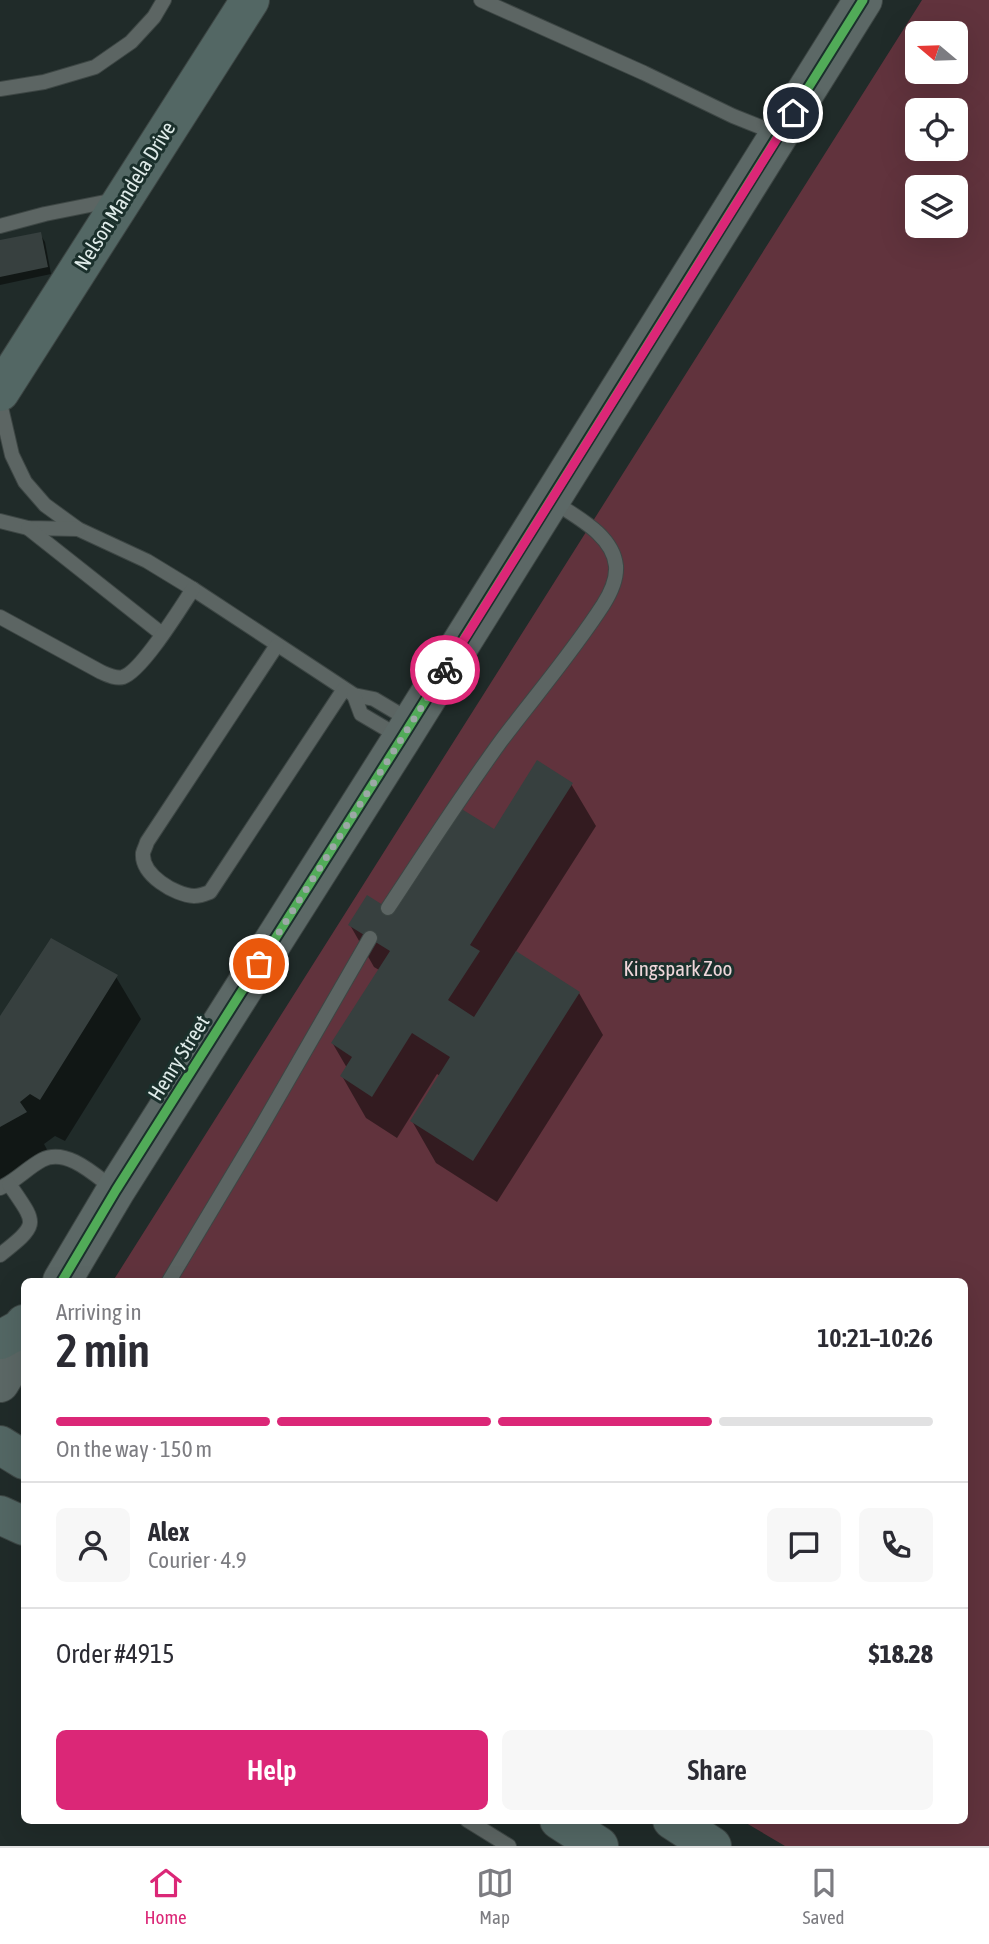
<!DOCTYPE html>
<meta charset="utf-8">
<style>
body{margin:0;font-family:"Asap Condensed",sans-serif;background:#f7f7f7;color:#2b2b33;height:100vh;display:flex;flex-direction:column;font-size:26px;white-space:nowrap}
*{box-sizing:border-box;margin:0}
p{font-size:23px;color:#7c7c81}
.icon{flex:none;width:38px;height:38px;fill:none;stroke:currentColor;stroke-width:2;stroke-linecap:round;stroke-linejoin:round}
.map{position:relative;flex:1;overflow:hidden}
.drawer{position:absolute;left:21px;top:1278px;width:947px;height:546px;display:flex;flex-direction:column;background:#fff;border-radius:10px;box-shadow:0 7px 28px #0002}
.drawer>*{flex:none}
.needle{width:46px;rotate:289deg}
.fabs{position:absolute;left:905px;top:21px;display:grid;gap:14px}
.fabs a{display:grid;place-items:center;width:63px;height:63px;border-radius:10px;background:#fff;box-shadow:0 7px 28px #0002;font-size:35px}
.pin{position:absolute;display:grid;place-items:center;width:60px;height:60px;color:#fff;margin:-30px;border:4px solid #fff;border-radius:50%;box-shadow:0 2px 7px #0007}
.courier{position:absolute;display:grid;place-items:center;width:70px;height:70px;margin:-35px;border:5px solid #db2777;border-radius:50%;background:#fff;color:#222;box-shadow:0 2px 9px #0007}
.headline em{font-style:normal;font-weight:600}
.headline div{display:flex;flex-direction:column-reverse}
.headline{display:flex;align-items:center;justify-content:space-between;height:119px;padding:0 35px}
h1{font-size:46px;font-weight:600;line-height:52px}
.bar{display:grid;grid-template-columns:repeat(4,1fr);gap:10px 7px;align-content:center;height:84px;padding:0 35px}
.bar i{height:9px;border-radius:5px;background:#e1e1e2}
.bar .on{background:#db2777}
.bar p{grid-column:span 4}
.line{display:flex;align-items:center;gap:18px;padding:0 35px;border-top:2px solid #e1e1e2}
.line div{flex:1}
.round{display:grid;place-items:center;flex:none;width:74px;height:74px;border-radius:10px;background:#f7f7f7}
.cta{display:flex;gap:14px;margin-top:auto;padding:14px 35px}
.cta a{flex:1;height:80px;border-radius:10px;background:#db2777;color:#fff;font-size:28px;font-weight:600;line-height:80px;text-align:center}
.cta a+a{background:#f7f7f7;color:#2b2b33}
.tab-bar{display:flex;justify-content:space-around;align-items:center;height:98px;border-top:2px solid #e1e1e2;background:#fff;font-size:19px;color:#7c7c81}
.tab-bar a{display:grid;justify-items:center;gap:4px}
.tab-bar .on{color:#db2777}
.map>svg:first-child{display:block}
</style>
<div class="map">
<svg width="989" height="1846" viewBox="0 0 989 1846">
<rect width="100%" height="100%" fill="#202b29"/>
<path fill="#61333d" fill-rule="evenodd" d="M922,0H989V1846H785L741,1820H964V1281H113ZM917,33H956V72H917ZM917,110H956V149H917ZM917,187H956V226H917Z"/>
<g fill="#0007">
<path d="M40,234L45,242L51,274L0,285V242Z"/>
<path d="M571,784L596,826L515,953L579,993L603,1035L497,1202L436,1163L412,1121L440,1076L437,1074L397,1138L366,1118L342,1076L347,1068L333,1044L379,970L374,967L350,925L394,914L494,831Z"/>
<path d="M116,977L141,1019L65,1141L55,1136L44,1144L50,1155L0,1181V1019Z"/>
</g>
<g fill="#37403f">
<path d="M41,232L48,267L0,277V240Z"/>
<path d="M537,760L573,783L470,945L480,951L448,1000L474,1017L516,951L580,992L473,1161L410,1121L450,1057L412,1033L372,1097L340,1076L352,1057L331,1043L390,951L348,925L367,895L394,912L460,808L494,829Z"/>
<path d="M51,938L118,975L40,1100L30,1094L20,1102L27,1112L0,1127V1016Z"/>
</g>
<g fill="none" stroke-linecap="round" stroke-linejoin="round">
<defs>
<g id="lane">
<path d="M481,0L644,73L733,116L778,134"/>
<path d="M0,89L44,82L95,67L131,42L154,17L164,0"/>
<path d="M0,226L45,214L115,200"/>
<path d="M0,403L12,455L25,482L45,505L78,529L147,561L193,589L354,695L374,699L411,721"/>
<path d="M0,521L28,528L78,529"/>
<path d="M28,528L162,634"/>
<path d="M0,617L101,672C108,675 116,679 123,677C142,671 181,607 193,589"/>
<path d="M277,645L147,842C146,846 144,849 143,853C141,875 175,895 194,896C200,896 205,894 210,892L344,689"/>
<path d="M354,695L361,714L400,737"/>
<path d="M388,908C425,852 461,796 501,741C535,696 572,653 603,605C610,594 617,580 616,566C613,534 574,516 551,500"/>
<path d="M0,1188C16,1181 27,1168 42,1160C67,1147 96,1176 115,1190"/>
<path d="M0,1255C40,1223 37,1225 9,1184"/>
<path d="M169,1281L260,1129L370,938"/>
<path d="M467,1820L509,1846"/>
</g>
<g id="secondary">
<path d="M62,1281L116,1190L402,738L863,0"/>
<path d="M0,1383L24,1343"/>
</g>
<g id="highway">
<path d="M0,392L250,0"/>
<path d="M0,1340L20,1329L24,1324"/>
<path d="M0,1445L24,1460"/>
<path d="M0,1515L24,1526"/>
<path d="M559,1820L599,1846"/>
<path d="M672,1820L712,1846"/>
</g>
</defs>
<use href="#lane" stroke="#3d4644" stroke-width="16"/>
<use href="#secondary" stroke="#3d4644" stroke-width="40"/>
<use href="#highway" stroke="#3d4644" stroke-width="40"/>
<use href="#lane" stroke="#5c6563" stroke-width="14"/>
<use href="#secondary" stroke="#5c6866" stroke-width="38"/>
<use href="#highway" stroke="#536764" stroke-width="38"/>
<defs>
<path id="cycleway" d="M62,1281L116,1190L402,738L863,0"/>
</defs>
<use href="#cycleway" stroke="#1b302c" stroke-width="13"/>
<use href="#cycleway" stroke="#51ab58" stroke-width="9"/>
</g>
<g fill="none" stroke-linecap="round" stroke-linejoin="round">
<path stroke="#9ca8a6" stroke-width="7" stroke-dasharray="0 12.6" d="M259,964L445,670"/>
<path stroke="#db2777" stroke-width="9" d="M445,670L793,113"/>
</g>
<g text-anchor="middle" stroke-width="6" stroke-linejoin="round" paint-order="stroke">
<g font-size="21" fill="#dfebe9" stroke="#1b302c">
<text transform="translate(125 196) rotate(-58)" y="7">Nelson Mandela Drive</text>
<text transform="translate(179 1058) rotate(-58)" y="7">Henry Street</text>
</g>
<g font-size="21" fill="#efd6da" stroke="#1b302c">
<text x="678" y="976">Kingspark Zoo</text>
</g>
</g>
</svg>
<div class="fabs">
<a><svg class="needle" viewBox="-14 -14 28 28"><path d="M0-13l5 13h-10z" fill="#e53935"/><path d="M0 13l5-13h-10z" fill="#7c7c81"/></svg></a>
<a><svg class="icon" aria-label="locate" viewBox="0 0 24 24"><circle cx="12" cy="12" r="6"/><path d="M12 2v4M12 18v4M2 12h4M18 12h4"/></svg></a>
<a><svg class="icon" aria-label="layers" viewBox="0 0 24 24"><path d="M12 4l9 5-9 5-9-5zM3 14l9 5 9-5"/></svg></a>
</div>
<div class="pin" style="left:259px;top:964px;background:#ea580c"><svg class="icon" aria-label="bag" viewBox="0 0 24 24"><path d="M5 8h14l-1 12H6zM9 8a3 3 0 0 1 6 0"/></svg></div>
<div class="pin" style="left:793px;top:113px;background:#1f2937"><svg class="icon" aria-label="home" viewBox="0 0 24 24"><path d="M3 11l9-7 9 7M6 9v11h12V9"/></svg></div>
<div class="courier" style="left:445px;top:670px"><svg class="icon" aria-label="bike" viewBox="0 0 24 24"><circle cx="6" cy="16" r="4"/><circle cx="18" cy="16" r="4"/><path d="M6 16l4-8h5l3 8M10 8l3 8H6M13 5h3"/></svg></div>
<section class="drawer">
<div class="headline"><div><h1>2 min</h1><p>Arriving in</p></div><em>10:21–10:26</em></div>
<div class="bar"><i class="on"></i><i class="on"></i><i class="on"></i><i></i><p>On the way · 150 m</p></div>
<div class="line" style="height:126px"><a class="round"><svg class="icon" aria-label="person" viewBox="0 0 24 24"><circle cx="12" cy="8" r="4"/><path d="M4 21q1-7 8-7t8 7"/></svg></a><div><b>Alex</b><p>Courier · 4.9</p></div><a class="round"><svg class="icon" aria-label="chat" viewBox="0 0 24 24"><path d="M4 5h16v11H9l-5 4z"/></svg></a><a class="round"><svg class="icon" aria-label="phone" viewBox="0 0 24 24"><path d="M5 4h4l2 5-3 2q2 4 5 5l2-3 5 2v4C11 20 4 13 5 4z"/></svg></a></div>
<div class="line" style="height:91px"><div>Order #4915</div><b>$18.28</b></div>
<div class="cta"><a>Help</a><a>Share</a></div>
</section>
</div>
<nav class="tab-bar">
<a class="on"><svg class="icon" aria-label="home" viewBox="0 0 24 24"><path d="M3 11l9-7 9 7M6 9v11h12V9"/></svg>Home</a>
<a><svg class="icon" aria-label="map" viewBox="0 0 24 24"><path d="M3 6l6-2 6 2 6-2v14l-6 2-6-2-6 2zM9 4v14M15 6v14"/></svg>Map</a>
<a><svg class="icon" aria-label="saved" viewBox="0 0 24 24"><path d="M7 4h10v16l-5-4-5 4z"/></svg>Saved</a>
</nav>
